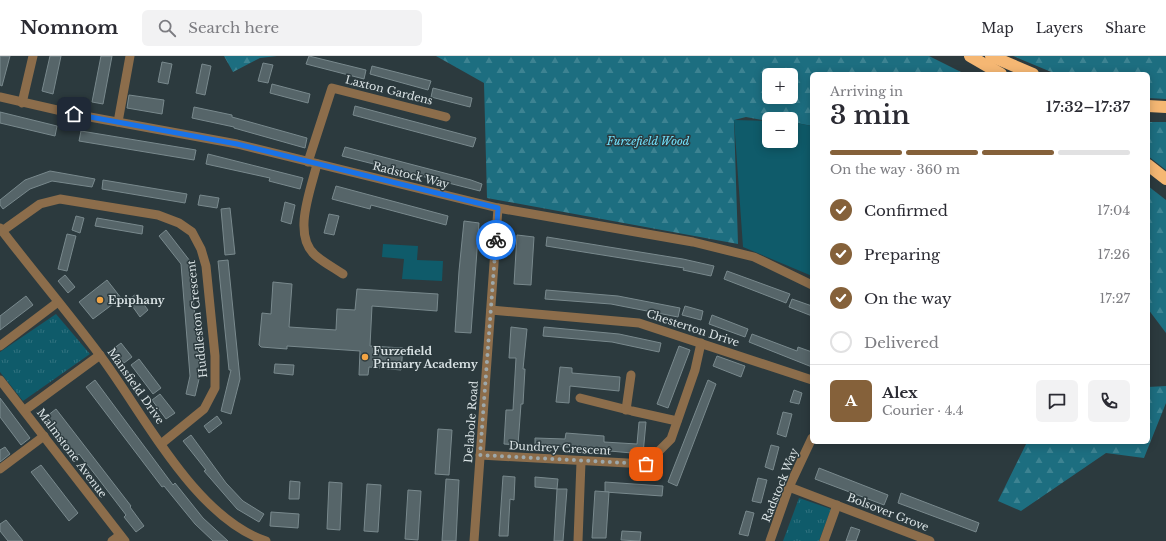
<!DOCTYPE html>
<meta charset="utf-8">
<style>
body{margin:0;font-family:"Libre Baskerville",serif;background:#f2f2f3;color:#2b2b33;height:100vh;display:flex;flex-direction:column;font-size:15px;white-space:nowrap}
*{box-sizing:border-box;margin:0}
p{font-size:13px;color:#7c7c81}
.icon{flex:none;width:22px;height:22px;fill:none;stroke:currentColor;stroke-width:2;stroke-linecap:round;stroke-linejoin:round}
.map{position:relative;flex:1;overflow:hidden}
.panel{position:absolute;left:810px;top:16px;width:340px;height:372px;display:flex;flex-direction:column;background:#fff;border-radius:6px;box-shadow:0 2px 10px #0003}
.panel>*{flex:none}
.tools{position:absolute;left:762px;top:12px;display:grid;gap:8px}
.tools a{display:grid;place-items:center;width:36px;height:36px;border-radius:6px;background:#fff;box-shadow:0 2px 10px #0003;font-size:20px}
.pin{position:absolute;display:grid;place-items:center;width:34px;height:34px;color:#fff;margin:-17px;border-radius:8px;box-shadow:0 2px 6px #0006}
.courier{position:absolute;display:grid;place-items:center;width:40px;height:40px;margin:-20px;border:3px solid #1a73e8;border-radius:50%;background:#fff;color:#222;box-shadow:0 1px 5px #0007}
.head em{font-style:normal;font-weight:600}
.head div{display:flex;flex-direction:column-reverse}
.head{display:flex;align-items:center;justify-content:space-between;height:68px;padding:0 20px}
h1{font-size:26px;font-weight:600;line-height:30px}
.bar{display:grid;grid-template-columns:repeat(4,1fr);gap:6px 4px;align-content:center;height:48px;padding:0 20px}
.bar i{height:5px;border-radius:3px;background:#e1e1e2}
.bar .active{background:#85613a}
.bar p{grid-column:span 4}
.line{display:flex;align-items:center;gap:10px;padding:0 20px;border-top:1px solid #e1e1e2}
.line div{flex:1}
.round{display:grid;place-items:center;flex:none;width:42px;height:42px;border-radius:6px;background:#f2f2f3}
ol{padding:0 20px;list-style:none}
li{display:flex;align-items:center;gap:12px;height:44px}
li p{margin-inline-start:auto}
li .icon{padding:4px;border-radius:50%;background:#85613a;color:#fff;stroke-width:4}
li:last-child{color:#7c7c81}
li i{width:22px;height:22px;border:2px solid #e1e1e2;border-radius:50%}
header{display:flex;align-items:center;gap:24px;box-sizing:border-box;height:56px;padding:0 20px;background:#fff;border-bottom:1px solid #e1e1e2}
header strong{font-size:19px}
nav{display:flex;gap:22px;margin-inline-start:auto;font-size:14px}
.search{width:280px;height:36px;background:#f2f2f3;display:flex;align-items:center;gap:10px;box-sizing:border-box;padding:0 14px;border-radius:6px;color:#7c7c81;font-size:15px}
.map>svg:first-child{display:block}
</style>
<header>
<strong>Nomnom</strong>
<div class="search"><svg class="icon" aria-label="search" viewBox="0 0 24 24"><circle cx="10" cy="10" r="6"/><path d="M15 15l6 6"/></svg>Search here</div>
<nav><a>Map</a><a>Layers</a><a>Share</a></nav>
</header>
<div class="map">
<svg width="1166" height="485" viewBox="0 0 1166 485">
<defs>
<pattern id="grass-tufts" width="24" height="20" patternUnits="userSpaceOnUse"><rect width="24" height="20" fill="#0f5b6a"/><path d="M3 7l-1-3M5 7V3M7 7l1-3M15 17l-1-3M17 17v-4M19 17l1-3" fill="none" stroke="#31727f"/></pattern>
<pattern id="forest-firs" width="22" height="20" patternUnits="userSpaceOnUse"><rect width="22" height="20" fill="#1d6e80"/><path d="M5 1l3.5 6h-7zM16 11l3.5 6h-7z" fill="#3d8392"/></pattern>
</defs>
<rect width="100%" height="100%" fill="#2c3a3e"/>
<g fill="url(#grass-tufts)">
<path d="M56,258L90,298L23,345L0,316V296Z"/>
<path d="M799,442L831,453L819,485H783Z"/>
</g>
<g fill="url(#forest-firs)" fill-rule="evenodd">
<path d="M224,0H277L260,2L233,16Z"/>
<path d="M436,0H929L965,18H812V70L791,66V63L762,64L746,61L734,64L738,188L487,142L484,27ZM769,19H791V41H769Z"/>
<path d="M1013,0H1166V43L1148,42V18H1056Z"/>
<path d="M1148,66H1166V114L1148,100Z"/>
<path d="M1148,130L1166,144V277L1148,253Z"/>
<path d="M1166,330V347L1144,402L1106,397L1021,455L998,445L1027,386H1148V331Z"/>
</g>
<g fill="#0f5b6a">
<path d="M734,64L769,65V85H791V66L812,70V220L743,191Z"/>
<path d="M383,188L418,190L417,204L443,205L442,225L402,223L404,203L382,201Z"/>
</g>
<g fill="#566569" stroke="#79898d">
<path d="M0,0H10L2,30L0,29Z"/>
<path d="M50,0H61L53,38L42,35Z"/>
<path d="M101,0H112L103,48L92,46Z"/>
<path d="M309,0L366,14L364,23L306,8Z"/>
<path d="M162,6L172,8L168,28L158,26Z"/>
<path d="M263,7L273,9L268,27L258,25Z"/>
<path d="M202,8L211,10L205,39L196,37Z"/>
<path d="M372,10L431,25L428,34L370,18Z"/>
<path d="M272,28L310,38L308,47L270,37Z"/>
<path d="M433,32L472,42L470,51L431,41Z"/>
<path d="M129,39L164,44L162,58L127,52Z"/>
<path d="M355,50L476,82L473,91L353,59Z"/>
<path d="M194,51L232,59V61L307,82L305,92L234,72V71L192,62Z"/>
<path d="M0,56L57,70L55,80L0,67Z"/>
<path d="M81,75L196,94L194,104L79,85Z"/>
<path d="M345,91L471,124L482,128L480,135L342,100Z"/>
<path d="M208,98L303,122L300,133L269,125L270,122L206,108Z"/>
<path d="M50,115L95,123L92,131L52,125L30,133L3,153L0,149V144L25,124Z"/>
<path d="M103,124L187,138L185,147L102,133Z"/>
<path d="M336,130L448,160L446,169L371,149L370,153L332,143Z"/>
<path d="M200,139L219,142L217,152L198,149Z"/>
<path d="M285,146L295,149L291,168L281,165Z"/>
<path d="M230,152L235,198L225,199L221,153Z"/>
<path d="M329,158L339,160L334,179L324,177Z"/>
<path d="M76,160L84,162L80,177L72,174Z"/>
<path d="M97,162L143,170L142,178L95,170Z"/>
<path d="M464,165L479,167L471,277L455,276L459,215Z"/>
<path d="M166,174L190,205L200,319L195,340L186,338L190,320L181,208L159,180Z"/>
<path d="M67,178L76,180L67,215L58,213Z"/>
<path d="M517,179L534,181L531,229L514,228Z"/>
<path d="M547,181L683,203L714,210L711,220L683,214L684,212L546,190Z"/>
<path d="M228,204L240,323L231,358L221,355L231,314H229L218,205Z"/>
<path d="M727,215L790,238L786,247L724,223Z"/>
<path d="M65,219L75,231L68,237L58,225Z"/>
<path d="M107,224L121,242L93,263L79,246Z"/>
<path d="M273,226L292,228L289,271L336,274L337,253L355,254L357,233L438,238L437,255L372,250L370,290L403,292L401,314L369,311L368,319H359L360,295L287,290V293L261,291L259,289L262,257L271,258Z"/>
<path d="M546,234L618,240L680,252L678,261L611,248L545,243Z"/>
<path d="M136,238L148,254L140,261L128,244Z"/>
<path d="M26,240L33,249L0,274V260Z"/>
<path d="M792,243L812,250V260L789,251Z"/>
<path d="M685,250L703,255L701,264L682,259Z"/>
<path d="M712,259L748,273L745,281L709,268Z"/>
<path d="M511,271L527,273L523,313H525L523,348H521L518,389L504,388L506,354H513L516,302H509Z"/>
<path d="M544,271L619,278L661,287L659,296L612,286L543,280Z"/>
<path d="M752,278L797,295L798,291L812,296V311L749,286Z"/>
<path d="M121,287L132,301L124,307L113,293Z"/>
<path d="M679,290L690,294L668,352L657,348Z"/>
<path d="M717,300L745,310L741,321L713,310Z"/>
<path d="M139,303L161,332L153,338L131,309Z"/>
<path d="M275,308L294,309L293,319L274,317Z"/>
<path d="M560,311L572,312V317L620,321L619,335L570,330L569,347L556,346Z"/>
<path d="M95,324L173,429L175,427L203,462L228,485H213L195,468L164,430L162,431L86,331Z"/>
<path d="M708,324L716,328L677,430L668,426Z"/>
<path d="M794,334L802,337L799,348L790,346Z"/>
<path d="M160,338L175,357L166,363L152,344Z"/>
<path d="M0,342L30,382L21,389L0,361Z"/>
<path d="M56,353L131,450L130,451L144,470L136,476L124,461L126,459L97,421L79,398L77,400L47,360Z"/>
<path d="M783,356L792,358L786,381L777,378Z"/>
<path d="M217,360L222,367L209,377L204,370Z"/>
<path d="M639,366H646L643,398L554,390V392L535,390V382L565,383L566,377L604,380V386L637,388Z"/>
<path d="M438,373L452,374L449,419L435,418Z"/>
<path d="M191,379L226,427L243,445L264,458L259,466L237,453L204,415L206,414L183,385Z"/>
<path d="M771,389L779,391L773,414L765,411Z"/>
<path d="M5,391L10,398L0,406V394Z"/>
<path d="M41,409L78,457L69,465L31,416Z"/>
<path d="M819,412L888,439L884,449L815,423Z"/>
<path d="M503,420L515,421L514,444L510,443L508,480H499Z"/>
<path d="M535,421L558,423L557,433L535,431Z"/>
<path d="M758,422L767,424L761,447L752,445Z"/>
<path d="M446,423L459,424L456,485H442Z"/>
<path d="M290,425L300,426L299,443H289Z"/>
<path d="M329,426L342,427L340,474L327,473Z"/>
<path d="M605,426L663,430L662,440L605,436Z"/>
<path d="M367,428L381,429L378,476L364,475Z"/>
<path d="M557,433H567L563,485H554Z"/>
<path d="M408,434L421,435L418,484L405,483Z"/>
<path d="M595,435L609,436L606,482H592Z"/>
<path d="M901,437L979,467L976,476L898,447Z"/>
<path d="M746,455L754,457L748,480L739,478Z"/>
<path d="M271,456L299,458L298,472L270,470Z"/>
<path d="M6,464L23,485H8L0,475V468Z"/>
<path d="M851,471L860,474L856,485H846Z"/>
<path d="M622,475L641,476L640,485L621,484Z"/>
</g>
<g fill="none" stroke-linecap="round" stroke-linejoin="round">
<g stroke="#8c6d4b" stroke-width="9">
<path d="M0,41L79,59L237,88L498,152L693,186L754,201L812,229"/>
<path d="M22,47L33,0"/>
<path d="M118,66L130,0"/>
<path d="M308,106L332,32L446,61"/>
<path d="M317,108C311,133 292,179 315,199C323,206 334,212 343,218"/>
<path d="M0,172C32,214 67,255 99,298C143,356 194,461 266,485"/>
<path d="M2,175L40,148L60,143L158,159L179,167L192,176L201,193L206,210L215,300V332L204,353L161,388"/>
<path d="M491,254L639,267L812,324"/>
<path d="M0,290L58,246"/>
<path d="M0,324L125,485"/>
<path d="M580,342L632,355L677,365"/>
<path d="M25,354L100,299"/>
<path d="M626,354L631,319"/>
<path d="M480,399L646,408L671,383L695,314L701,287"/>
<path d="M0,413L44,380"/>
<path d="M789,431L930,485"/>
<path d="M112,485L120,479"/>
<path d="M474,485L498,152"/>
<path d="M578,485L581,406"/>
<path d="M770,485L789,431L812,382"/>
<path d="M824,485L837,449"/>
</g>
<g stroke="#f5b773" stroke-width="12">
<path d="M970,0L1001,18"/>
<path d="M991,0L1033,18"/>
<path d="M1148,50L1166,51"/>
<path d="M1148,109L1166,123"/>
</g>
</g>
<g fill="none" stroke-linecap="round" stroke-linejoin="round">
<path stroke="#9da8ab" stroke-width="4" stroke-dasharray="0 7.2" d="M496,184L480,399L646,408"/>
<path stroke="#1a73e8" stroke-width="5" d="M74,58L237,88L498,152L496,184"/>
</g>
<g fill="#f3a443" stroke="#2c3a3e" stroke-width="1.5">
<circle cx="100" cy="244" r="4"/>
<circle cx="365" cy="301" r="4"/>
</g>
<g text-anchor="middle" stroke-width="3" stroke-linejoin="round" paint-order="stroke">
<g font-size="11" fill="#dae3e5" stroke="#2c3a3e">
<text transform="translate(389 34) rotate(14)" y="4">Laxton Gardens</text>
<text transform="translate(411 119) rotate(14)" y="4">Radstock Way</text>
<text transform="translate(197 263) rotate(-96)" y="4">Huddleston Crescent</text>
<text transform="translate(693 272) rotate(18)" y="4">Chesterton Drive</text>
<text transform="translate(136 330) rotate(55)" y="4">Mansfield Drive</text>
<text transform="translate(471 366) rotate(-86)" y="4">Delabole Road</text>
<text transform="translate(560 392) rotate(3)" y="4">Dundrey Crescent</text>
<text transform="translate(72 397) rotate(53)" y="4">Malmstone Avenue</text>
<text transform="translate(780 429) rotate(-68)" y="4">Radstock Way</text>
<text transform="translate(888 456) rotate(21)" y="4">Bolsover Grove</text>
</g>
<g font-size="11" font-style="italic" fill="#71e2fd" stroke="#2c3a3e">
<text x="648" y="89">Furzefield Wood</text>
</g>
<g font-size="11" font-weight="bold" fill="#dae3e5" stroke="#2c3a3e" text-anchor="start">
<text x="108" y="248">Epiphany</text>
<text x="373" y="299">Furzefield<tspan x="373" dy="13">Primary Academy</tspan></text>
</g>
</g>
</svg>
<div class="tools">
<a>+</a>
<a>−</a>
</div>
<div class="pin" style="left:646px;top:408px;background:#ea580c"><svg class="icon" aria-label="bag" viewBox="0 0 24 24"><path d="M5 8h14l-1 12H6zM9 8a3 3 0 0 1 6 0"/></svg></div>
<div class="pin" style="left:74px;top:58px;background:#1f2937"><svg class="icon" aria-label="home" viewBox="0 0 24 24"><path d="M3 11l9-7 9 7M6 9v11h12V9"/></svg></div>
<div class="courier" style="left:496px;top:184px"><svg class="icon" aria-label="bike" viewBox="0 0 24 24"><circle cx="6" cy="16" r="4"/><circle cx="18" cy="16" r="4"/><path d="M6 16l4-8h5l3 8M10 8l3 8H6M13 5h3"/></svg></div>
<section class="panel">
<div class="head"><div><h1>3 min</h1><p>Arriving in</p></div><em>17:32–17:37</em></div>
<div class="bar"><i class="active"></i><i class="active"></i><i class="active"></i><i></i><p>On the way · 360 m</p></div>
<ol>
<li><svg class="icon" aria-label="check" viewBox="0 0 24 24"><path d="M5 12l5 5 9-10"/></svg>Confirmed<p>17:04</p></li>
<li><svg class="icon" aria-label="check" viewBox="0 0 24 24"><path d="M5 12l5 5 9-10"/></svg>Preparing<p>17:26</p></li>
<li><svg class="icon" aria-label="check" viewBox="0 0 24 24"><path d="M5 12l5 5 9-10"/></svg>On the way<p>17:27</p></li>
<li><i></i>Delivered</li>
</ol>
<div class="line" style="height:72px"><b class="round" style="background:#85613a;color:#fff">A</b><div><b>Alex</b><p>Courier · 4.4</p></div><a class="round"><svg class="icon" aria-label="chat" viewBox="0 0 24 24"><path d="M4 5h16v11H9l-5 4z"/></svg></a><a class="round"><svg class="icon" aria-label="phone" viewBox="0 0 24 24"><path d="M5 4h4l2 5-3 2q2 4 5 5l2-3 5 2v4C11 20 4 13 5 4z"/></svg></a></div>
</section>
</div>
